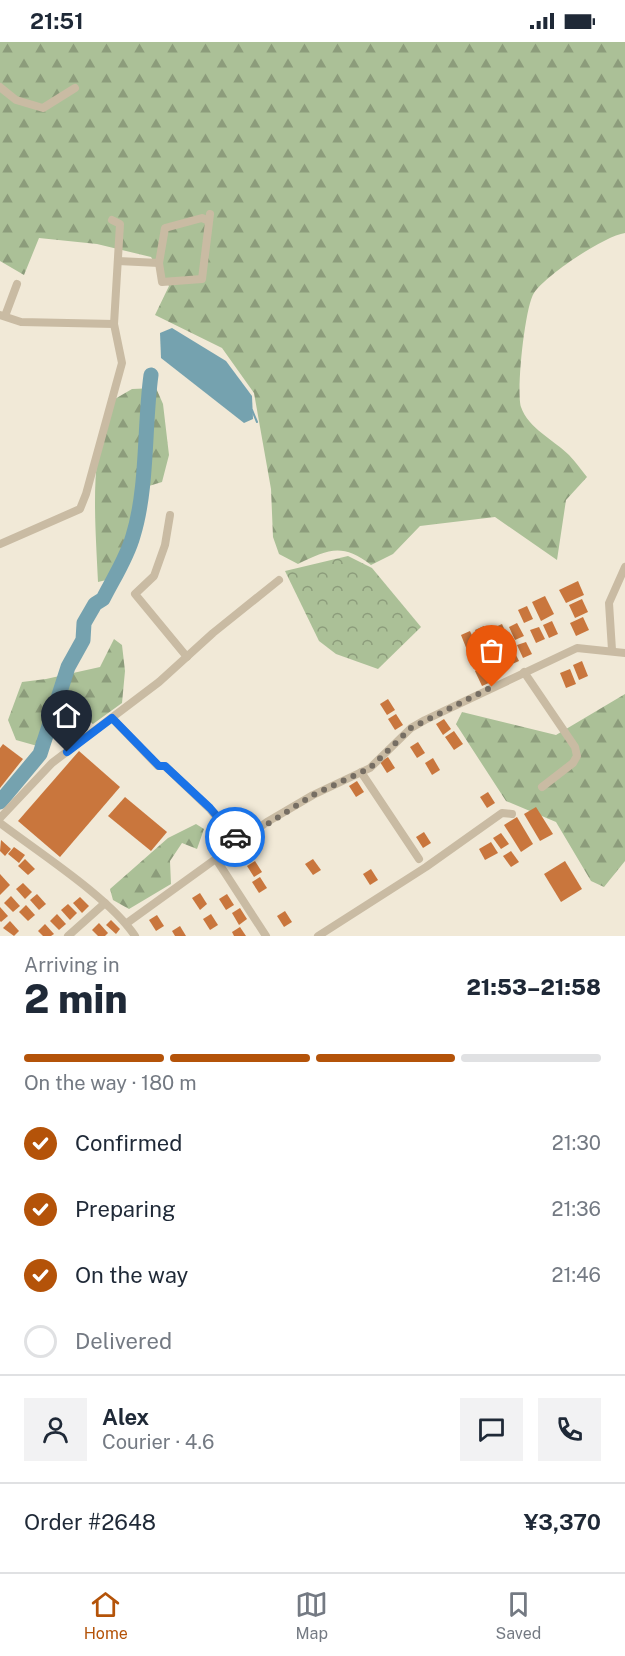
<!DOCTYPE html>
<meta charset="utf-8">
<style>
body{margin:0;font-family:"Public Sans",sans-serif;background:#f2f2f3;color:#1f2937;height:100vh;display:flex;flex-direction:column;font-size:22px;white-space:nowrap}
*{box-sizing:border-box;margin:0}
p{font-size:20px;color:#747a83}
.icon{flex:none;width:33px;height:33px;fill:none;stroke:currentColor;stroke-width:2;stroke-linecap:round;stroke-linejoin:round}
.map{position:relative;height:894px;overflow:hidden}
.panel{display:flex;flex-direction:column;background:#fff;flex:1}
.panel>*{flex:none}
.pin{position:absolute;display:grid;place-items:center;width:51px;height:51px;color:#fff;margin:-62px -26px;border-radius:50% 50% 50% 0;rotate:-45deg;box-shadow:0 0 6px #0007}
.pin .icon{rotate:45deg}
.courier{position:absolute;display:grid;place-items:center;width:60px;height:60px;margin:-30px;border:4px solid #1a73e8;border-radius:50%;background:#fff;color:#222;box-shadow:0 2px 8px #0007}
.overview em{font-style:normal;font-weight:800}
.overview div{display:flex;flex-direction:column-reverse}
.overview{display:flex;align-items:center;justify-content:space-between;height:102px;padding:0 24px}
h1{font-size:39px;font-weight:800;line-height:45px}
.bar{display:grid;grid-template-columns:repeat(4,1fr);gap:9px 6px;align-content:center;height:72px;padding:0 24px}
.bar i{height:8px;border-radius:4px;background:#e0e1e3}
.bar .active{background:#b45309}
.bar p{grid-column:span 4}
.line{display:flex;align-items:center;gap:15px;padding:0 24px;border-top:2px solid #e0e1e3}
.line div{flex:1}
.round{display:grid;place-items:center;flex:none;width:63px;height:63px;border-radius:0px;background:#f2f2f3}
ol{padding:0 24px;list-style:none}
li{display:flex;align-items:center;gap:18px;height:66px}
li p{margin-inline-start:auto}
li .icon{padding:6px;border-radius:50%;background:#b45309;color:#fff;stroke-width:4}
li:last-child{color:#747a83}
li i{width:33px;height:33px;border:3px solid #e0e1e3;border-radius:50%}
.status{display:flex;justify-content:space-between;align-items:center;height:42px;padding:0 30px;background:#fff;direction:ltr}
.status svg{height:16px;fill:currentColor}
.menu{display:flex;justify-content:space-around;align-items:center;height:84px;border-top:2px solid #e0e1e3;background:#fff;font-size:16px;color:#747a83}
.menu a{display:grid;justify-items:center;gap:3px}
.menu .active{color:#b45309}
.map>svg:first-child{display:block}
</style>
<div class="status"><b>21:51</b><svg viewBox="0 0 49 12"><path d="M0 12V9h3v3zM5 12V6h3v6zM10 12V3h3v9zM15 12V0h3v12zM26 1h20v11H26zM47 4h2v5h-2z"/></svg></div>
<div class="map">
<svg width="625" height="894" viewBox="0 0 625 894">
<defs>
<pattern id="forest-firs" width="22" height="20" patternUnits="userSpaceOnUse" patternTransform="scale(1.5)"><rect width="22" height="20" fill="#abc097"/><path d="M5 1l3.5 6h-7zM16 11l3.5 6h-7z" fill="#8c9c7b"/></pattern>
<pattern id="park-crowns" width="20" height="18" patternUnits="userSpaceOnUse" patternTransform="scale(1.5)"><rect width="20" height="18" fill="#abc097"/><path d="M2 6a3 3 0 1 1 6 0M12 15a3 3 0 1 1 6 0" fill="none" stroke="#8c9c7b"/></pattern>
</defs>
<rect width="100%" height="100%" fill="#f1e9d7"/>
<g fill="url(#forest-firs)">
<path d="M0,0H625V191C604,194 546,233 534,251C525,264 516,349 521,365C528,386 554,398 569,413C576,420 581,428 587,435L566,458L557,518L495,475L420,484L393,512L371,523C342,501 329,507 298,522L279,512L273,495L271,447L254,351L222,306L155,273L169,244L151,215L97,202L39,196L24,233L0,219Z"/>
<path d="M156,346L163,362L169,413L162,440L139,447L123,534L98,540C95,474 90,426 108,361L132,347Z"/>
<path d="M114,597L122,603L125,629L122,661L93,682L69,660L48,707L16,698L8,678L22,640L46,637L100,625Z"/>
<path d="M625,652V819L604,845L591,839L556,780L506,759L456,682L462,670L556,693Z"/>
<path d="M196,782L204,787L197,807L182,801L170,819L171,842L129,867L113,858L110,847L168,796Z"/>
</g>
<path fill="url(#park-crowns)" d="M348,514L372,526L421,585L378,627L336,612L319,599L285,529Z"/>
<path fill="#75a2af" d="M172,286L226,319L252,354L253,377L244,381L161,316L160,291Z"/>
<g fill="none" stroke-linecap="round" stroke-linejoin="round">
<path stroke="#75a2af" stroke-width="2" d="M252,368L257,380"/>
<path stroke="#75a2af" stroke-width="15" d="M0,760L40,712L68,625L83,598L84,581L95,562L103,557C113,537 127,516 133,494C148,446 144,383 151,333"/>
</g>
<g fill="#c9763d">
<path d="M578,539L584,553L566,561L559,548Z"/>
<path d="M545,554L554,572L541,579L532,560Z"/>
<path d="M582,557L588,570L575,576L569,563Z"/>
<path d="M527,564L533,577L524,581L518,568Z"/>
<path d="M583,575L589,588L576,594L570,581Z"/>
<path d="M552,579L558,592L549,596L543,583Z"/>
<path d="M517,581L524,594L515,598L509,585Z"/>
<path d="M502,582L508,595L499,599L493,586Z"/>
<path d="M484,584L493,602L484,606L475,588Z"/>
<path d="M539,585L545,597L536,601L530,588Z"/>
<path d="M470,589L477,604L467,608L461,593Z"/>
<path d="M526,600L532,612L523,616L517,603Z"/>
<path d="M510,601L519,619L510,623L501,605Z"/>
<path d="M493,608L499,623L490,627L483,612Z"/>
<path d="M478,609L484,623L474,627L468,613Z"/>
<path d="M582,619L588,634L579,638L573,623Z"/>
<path d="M485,625L491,640L482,644L475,629Z"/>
<path d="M570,627L576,642L566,646L560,631Z"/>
<path d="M388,657L395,668L387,673L380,662Z"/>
<path d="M396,672L403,683L395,688L388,677Z"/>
<path d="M444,677L451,687L443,693L436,682Z"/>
<path d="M454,689L463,702L454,708L445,695Z"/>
<path d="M418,700L425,711L417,716L410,705Z"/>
<path d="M3,702L23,717L0,746V706Z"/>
<path d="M79,709L120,745L60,815L18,779Z"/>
<path d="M388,715L395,726L387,731L380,720Z"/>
<path d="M433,716L440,728L432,733L425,721Z"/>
<path d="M357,739L364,750L356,755L349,744Z"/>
<path d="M488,750L495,761L487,766L480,755Z"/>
<path d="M125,755L167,790L151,809L108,774Z"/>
<path d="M536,765L553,792L540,799L524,772Z"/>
<path d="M517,775L533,802L521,810L504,783Z"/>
<path d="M424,790L431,801L423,806L416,795Z"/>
<path d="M501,791L509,802L501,807L493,796Z"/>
<path d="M1,798L11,807L5,814L0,809Z"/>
<path d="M491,800L498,811L485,818L479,807Z"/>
<path d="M14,805L25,813L19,821L8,812Z"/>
<path d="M247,805L254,816L246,821L239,810Z"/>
<path d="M511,809L519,820L511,825L503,814Z"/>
<path d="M25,817L35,827L28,833L18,824Z"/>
<path d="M313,817L321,828L313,833L305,822Z"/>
<path d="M255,819L262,830L254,835L247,824Z"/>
<path d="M565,819L582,847L561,860L544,832Z"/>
<path d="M371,827L378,838L370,843L363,832Z"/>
<path d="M0,832L10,843L0,853Z"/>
<path d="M260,835L267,846L259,851L252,840Z"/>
<path d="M23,841L32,850L25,857L16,847Z"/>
<path d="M200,851L207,862L200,868L192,856Z"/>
<path d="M37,852L46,862L39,868L30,858Z"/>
<path d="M227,852L234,863L226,868L219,857Z"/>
<path d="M11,854L20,864L13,870L4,861Z"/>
<path d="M80,855L89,864L82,871L73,861Z"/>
<path d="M68,862L77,871L70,878L61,868Z"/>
<path d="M26,863L35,873L28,879L19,870Z"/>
<path d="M0,865L8,874L1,880L0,879Z"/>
<path d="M240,866L247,877L239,883L232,871Z"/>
<path d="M285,869L292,880L284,885L277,874Z"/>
<path d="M57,872L66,882L59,888L50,879Z"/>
<path d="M211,872L218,883L210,888L203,877Z"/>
<path d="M157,873L164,884L156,889L149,878Z"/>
<path d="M111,878L120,887L116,892L106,883Z"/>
<path d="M10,879L19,889L14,894L3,886Z"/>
<path d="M99,881L108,891L105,894H98L92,888Z"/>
<path d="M45,882L54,892L51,894H43L38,889Z"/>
<path d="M180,884L186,894H175L172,889Z"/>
<path d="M240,885L246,894H234L232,890Z"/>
</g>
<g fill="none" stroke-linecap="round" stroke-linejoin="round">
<g stroke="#c9bba3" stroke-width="8">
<path d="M0,45L16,58L43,66L75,46"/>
<path d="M118,219L159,221L165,186L202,176L209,179"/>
<path d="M159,221L162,240L202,237L210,172"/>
<path d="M0,273L21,280L114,282"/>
<path d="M5,274L17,242"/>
<path d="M170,473L165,503L154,534L135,552L187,615"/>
<path d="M0,502L80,467L86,452L122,321L114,282L120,182L112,178"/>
<path d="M612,608L609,561L625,525"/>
<path d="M524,630L575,705L577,714L573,721L542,745"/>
<path d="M112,676L158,724H165L209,766L238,801"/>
<path d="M361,730L419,817"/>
<path d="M0,776L52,721L159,640L213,591L279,538"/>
<path d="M0,781C38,810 110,856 135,894"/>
<path d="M216,817L266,894"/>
<path d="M127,881L267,780L313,753L370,726L411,686L425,678L577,606L625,611"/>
<path d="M68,894L105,861"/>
<path d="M318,894L426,825L502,771L512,772"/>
</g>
</g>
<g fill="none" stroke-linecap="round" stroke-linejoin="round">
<path stroke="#766e63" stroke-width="6" stroke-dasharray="0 10.8" d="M235,795L238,801L313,753L370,726L411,686L492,645"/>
<path stroke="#1a73e8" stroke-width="8" d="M67,710L112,676L159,724H165L210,766L235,795"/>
</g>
</svg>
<div class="pin" style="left:492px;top:645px;background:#ea580c"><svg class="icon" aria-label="bag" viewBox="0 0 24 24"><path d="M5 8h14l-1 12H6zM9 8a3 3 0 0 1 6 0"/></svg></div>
<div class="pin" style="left:67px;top:710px;background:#1f2937"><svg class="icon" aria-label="home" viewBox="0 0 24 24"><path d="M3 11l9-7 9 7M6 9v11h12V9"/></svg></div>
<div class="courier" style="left:235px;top:795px"><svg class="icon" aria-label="car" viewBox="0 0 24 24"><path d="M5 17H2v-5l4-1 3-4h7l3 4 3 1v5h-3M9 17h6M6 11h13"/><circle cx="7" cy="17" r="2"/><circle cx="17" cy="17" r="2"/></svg></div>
</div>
<section class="panel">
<div class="overview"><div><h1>2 min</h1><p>Arriving in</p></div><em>21:53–21:58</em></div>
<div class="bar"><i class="active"></i><i class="active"></i><i class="active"></i><i></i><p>On the way · 180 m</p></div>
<ol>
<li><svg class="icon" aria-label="check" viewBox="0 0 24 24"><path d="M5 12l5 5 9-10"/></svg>Confirmed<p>21:30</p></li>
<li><svg class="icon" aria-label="check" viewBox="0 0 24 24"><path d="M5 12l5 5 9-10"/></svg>Preparing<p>21:36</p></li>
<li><svg class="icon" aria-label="check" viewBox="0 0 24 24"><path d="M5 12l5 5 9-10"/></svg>On the way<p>21:46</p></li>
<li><i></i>Delivered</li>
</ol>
<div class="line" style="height:108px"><a class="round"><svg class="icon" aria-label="person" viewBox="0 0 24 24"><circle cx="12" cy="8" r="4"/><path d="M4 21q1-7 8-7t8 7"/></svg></a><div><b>Alex</b><p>Courier · 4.6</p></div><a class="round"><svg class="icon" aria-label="chat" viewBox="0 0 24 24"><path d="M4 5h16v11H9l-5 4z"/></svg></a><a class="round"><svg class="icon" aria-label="phone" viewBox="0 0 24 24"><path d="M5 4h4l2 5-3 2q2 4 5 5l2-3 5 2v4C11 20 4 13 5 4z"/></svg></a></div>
<div class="line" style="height:78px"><div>Order #2648</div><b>¥3,370</b></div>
</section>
<nav class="menu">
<a class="active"><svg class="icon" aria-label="home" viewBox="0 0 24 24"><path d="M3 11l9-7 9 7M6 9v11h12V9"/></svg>Home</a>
<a><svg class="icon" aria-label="map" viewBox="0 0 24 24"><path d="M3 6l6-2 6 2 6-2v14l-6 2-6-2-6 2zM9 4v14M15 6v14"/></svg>Map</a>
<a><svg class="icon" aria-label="saved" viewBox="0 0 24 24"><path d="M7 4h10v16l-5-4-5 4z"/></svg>Saved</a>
</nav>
